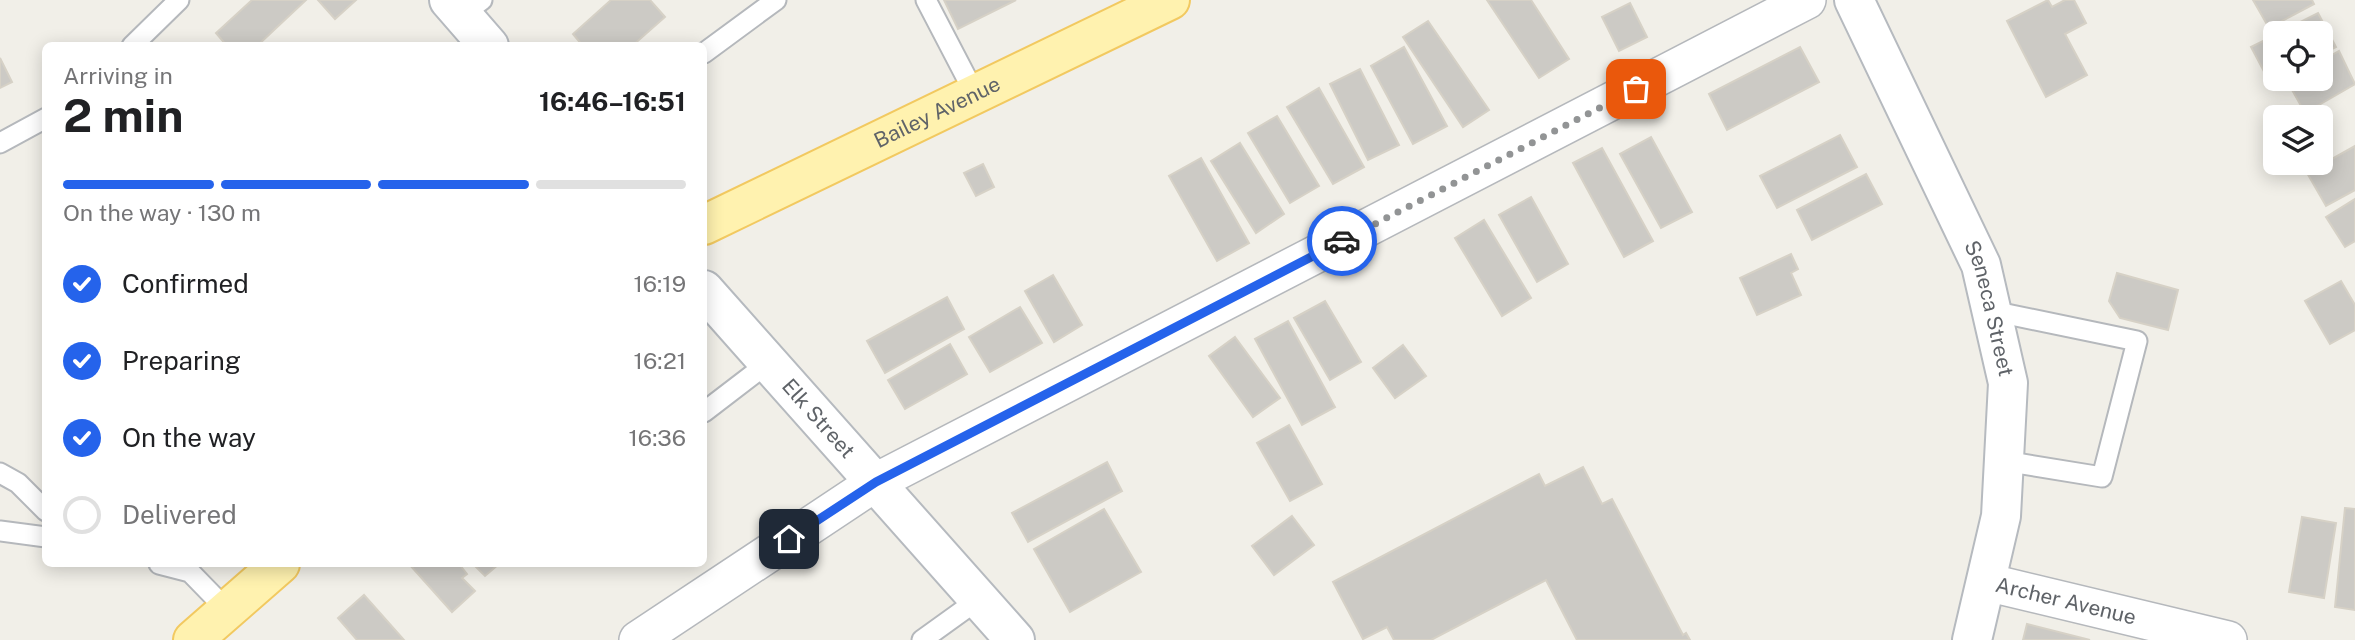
<!DOCTYPE html>
<meta charset="utf-8">
<style>
body{margin:0;font-family:"Public Sans",sans-serif;background:#f6f6f6;color:#202124;height:100vh;display:flex;flex-direction:column;font-size:26px;white-space:nowrap}
*{box-sizing:border-box;margin:0}
p{font-size:23px;color:#757577}
.icon{flex:none;width:38px;height:38px;fill:none;stroke:currentColor;stroke-width:2;stroke-linecap:round;stroke-linejoin:round}
.map{position:relative;flex:1;overflow:hidden}
.drawer{position:absolute;left:42px;top:42px;width:665px;height:525px;display:flex;flex-direction:column;background:#fff;border-radius:10px;box-shadow:0 4px 18px #0003}
.drawer>*{flex:none}
.buttons{position:absolute;left:2263px;top:21px;display:grid;gap:14px}
.buttons a{display:grid;place-items:center;width:70px;height:70px;border-radius:10px;background:#fff;box-shadow:0 4px 18px #0003;font-size:35px}
.pin{position:absolute;display:grid;place-items:center;width:60px;height:60px;color:#fff;margin:-30px;border-radius:14px;box-shadow:0 4px 10px #0006}
.courier{position:absolute;display:grid;place-items:center;width:70px;height:70px;margin:-35px;border:5px solid #2563eb;border-radius:50%;background:#fff;color:#222;box-shadow:0 2px 9px #0007}
.overview em{font-style:normal;font-weight:700}
.overview div{display:flex;flex-direction:column-reverse}
.overview{display:flex;align-items:center;justify-content:space-between;height:119px;padding:0 21px}
h1{font-size:46px;font-weight:700;line-height:52px}
.bar{display:grid;grid-template-columns:repeat(4,1fr);gap:10px 7px;align-content:center;height:84px;padding:0 21px}
.bar i{height:9px;border-radius:5px;background:#e0e0e0}
.bar .active{background:#2563eb}
.bar p{grid-column:span 4}
ol{padding:0 21px;list-style:none}
li{display:flex;align-items:center;gap:21px;height:77px}
li p{margin-inline-start:auto}
li .icon{padding:7px;border-radius:50%;background:#2563eb;color:#fff;stroke-width:4}
li:last-child{color:#757577}
li i{width:38px;height:38px;border:4px solid #e0e0e0;border-radius:50%}
.map>svg:first-child{display:block}
</style>
<div class="map">
<svg width="2355" height="640" viewBox="0 0 2355 640">
<rect width="100%" height="100%" fill="#f1efe8"/>
<g fill="#cccac5" stroke="#d6d1c6" stroke-width="2">
<path d="M252,0H306L257,46H227L216,33Z"/>
<path d="M318,0H356L335,19Z"/>
<path d="M611,0H650L665,17L632,46H583L573,34Z"/>
<path d="M944,0H1016L958,29Z"/>
<path d="M1487,0H1531L1569,59L1539,78Z"/>
<path d="M2048,0L2052,7L2065,0H2074L2086,23L2065,34L2087,75L2046,97L2007,21Z"/>
<path d="M2253,0H2312L2314,4L2269,28Z"/>
<path d="M1630,3L1647,37L1619,51L1602,17Z"/>
<path d="M2318,13L2336,47L2320,55V33H2278Z"/>
<path d="M1428,21L1489,110L1463,127L1403,37Z"/>
<path d="M2275,35V78L2269,81L2251,47Z"/>
<path d="M1404,47L1447,126L1413,144L1371,66Z"/>
<path d="M1800,47L1819,82L1727,130L1709,94Z"/>
<path d="M2339,51L2355,84L2305,113L2287,81L2320,79V62Z"/>
<path d="M0,58L12,82L0,88Z"/>
<path d="M1360,69L1399,145L1368,160L1330,84Z"/>
<path d="M1319,88L1364,167L1333,184L1287,107Z"/>
<path d="M1277,116L1319,186L1290,203L1248,133Z"/>
<path d="M1840,135L1857,167L1777,208L1760,176Z"/>
<path d="M1651,137L1692,212L1661,228L1620,154Z"/>
<path d="M1240,143L1284,214L1256,233L1211,161Z"/>
<path d="M2355,146V190L2326,206L2307,173Z"/>
<path d="M1602,148L1653,241L1624,257L1573,163Z"/>
<path d="M1201,158L1249,243L1217,261L1169,176Z"/>
<path d="M983,164L994,187L976,196L964,173Z"/>
<path d="M1866,174L1882,204L1812,240L1797,210Z"/>
<path d="M1531,197L1568,264L1537,282L1499,215Z"/>
<path d="M2355,199V241L2345,247L2326,217Z"/>
<path d="M1484,220L1531,298L1502,316L1455,238Z"/>
<path d="M1791,254L1798,269L1791,273L1801,295L1757,315L1740,278Z"/>
<path d="M2117,273L2178,290L2168,330L2120,318L2109,301Z"/>
<path d="M1053,275L1082,325L1054,342L1025,291Z"/>
<path d="M2341,281L2355,305V330L2330,344L2305,301Z"/>
<path d="M947,297L964,329L885,373L867,341Z"/>
<path d="M1325,301L1361,362L1330,380L1294,318Z"/>
<path d="M1020,307L1042,343L990,372L969,337Z"/>
<path d="M1288,321L1335,407L1302,425L1255,339Z"/>
<path d="M1235,337L1280,398L1253,417L1209,356Z"/>
<path d="M950,344L967,374L905,409L888,380Z"/>
<path d="M1403,345L1426,376L1395,398L1373,368Z"/>
<path d="M1289,425L1322,484L1290,501L1257,443Z"/>
<path d="M1107,462L1122,491L1028,542L1012,513Z"/>
<path d="M1583,467L1602,504L1612,499L1683,635L1686,633L1690,640H1577L1546,580L1431,640H1394L1387,627L1363,639L1333,582L1539,474L1545,486Z"/>
<path d="M2345,508L2355,509V610L2335,607Z"/>
<path d="M1104,509L1141,572L1070,612L1034,549Z"/>
<path d="M1292,516L1314,545L1274,575L1252,546Z"/>
<path d="M2302,517L2336,523L2324,598L2289,592Z"/>
<path d="M409,564H459L467,574L462,578L475,591L452,612Z"/>
<path d="M473,564H499L485,576Z"/>
<path d="M364,595L404,640H357L338,618Z"/>
<path d="M2027,624L2090,640H2023Z"/>
</g>
<g fill="none" stroke-linecap="round" stroke-linejoin="round">
<defs>
<g id="lane">
<path d="M926,0L976,96"/>
<path d="M462,15L482,0"/>
<path d="M132,46L179,0"/>
<path d="M704,53L776,0"/>
<path d="M0,143L46,118"/>
<path d="M1992,311L2137,341L2102,477L2004,461"/>
<path d="M704,412L768,363"/>
<path d="M0,473L18,483L46,511"/>
<path d="M0,531L46,537"/>
<path d="M159,564L190,572L227,610"/>
<path d="M922,640L979,599"/>
</g>
<g id="street">
<path id="s1" d="M1986,582L2228,640"/>
<path d="M638,640L876,482L1807,0"/>
</g>
<g id="secondary">
<path d="M449,0L489,46"/>
<path id="s2" d="M1854,0L1981,265L2008,383L2001,516L1972,640"/>
<path id="s3" d="M704,290L1015,640"/>
</g>
<g id="primary">
<path id="s4" d="M704,225L1170,0"/>
<path d="M193,640L280,564"/>
</g>
</defs>
<use href="#lane" stroke="#b5b8bc" stroke-width="23"/>
<use href="#street" stroke="#b5b8bc" stroke-width="40"/>
<use href="#secondary" stroke="#b6babf" stroke-width="42"/>
<use href="#primary" stroke="#f2c960" stroke-width="42"/>
<use href="#lane" stroke="#fff" stroke-width="19"/>
<use href="#street" stroke="#fff" stroke-width="37"/>
<use href="#secondary" stroke="#fff" stroke-width="38"/>
<use href="#primary" stroke="#fff2af" stroke-width="38"/>
</g>
<g fill="none" stroke-linecap="round" stroke-linejoin="round">
<path stroke="#929495" stroke-width="7" stroke-dasharray="0 12.6" d="M1342,241L1636,89"/>
<path stroke="#2563eb" stroke-width="9" d="M789,539L876,482L1342,241"/>
</g>
<g text-anchor="middle" stroke-width="6" stroke-linejoin="round" paint-order="stroke">
<g font-size="21" fill="#5f6368" stroke="#fff">
<text dy="7" stroke="none"><textPath href="#s4" startOffset="259">Bailey Avenue</textPath></text>
<text dy="7" stroke="none"><textPath href="#s2" startOffset="338">Seneca Street</textPath></text>
<text dy="7" stroke="none"><textPath href="#s3" startOffset="172">Elk Street</textPath></text>
<text dy="7" stroke="none"><textPath href="#s1" startOffset="82">Archer Avenue</textPath></text>
</g>
</g>
</svg>
<div class="buttons">
<a><svg class="icon" aria-label="locate" viewBox="0 0 24 24"><circle cx="12" cy="12" r="6"/><path d="M12 2v4M12 18v4M2 12h4M18 12h4"/></svg></a>
<a><svg class="icon" aria-label="layers" viewBox="0 0 24 24"><path d="M12 4l9 5-9 5-9-5zM3 14l9 5 9-5"/></svg></a>
</div>
<div class="pin" style="left:1636px;top:89px;background:#ea580c"><svg class="icon" aria-label="bag" viewBox="0 0 24 24"><path d="M5 8h14l-1 12H6zM9 8a3 3 0 0 1 6 0"/></svg></div>
<div class="pin" style="left:789px;top:539px;background:#1f2937"><svg class="icon" aria-label="home" viewBox="0 0 24 24"><path d="M3 11l9-7 9 7M6 9v11h12V9"/></svg></div>
<div class="courier" style="left:1342px;top:241px"><svg class="icon" aria-label="car" viewBox="0 0 24 24"><path d="M5 17H2v-5l4-1 3-4h7l3 4 3 1v5h-3M9 17h6M6 11h13"/><circle cx="7" cy="17" r="2"/><circle cx="17" cy="17" r="2"/></svg></div>
<section class="drawer">
<div class="overview"><div><h1>2 min</h1><p>Arriving in</p></div><em>16:46–16:51</em></div>
<div class="bar"><i class="active"></i><i class="active"></i><i class="active"></i><i></i><p>On the way · 130 m</p></div>
<ol>
<li><svg class="icon" aria-label="check" viewBox="0 0 24 24"><path d="M5 12l5 5 9-10"/></svg>Confirmed<p>16:19</p></li>
<li><svg class="icon" aria-label="check" viewBox="0 0 24 24"><path d="M5 12l5 5 9-10"/></svg>Preparing<p>16:21</p></li>
<li><svg class="icon" aria-label="check" viewBox="0 0 24 24"><path d="M5 12l5 5 9-10"/></svg>On the way<p>16:36</p></li>
<li><i></i>Delivered</li>
</ol>
</section>
</div>
